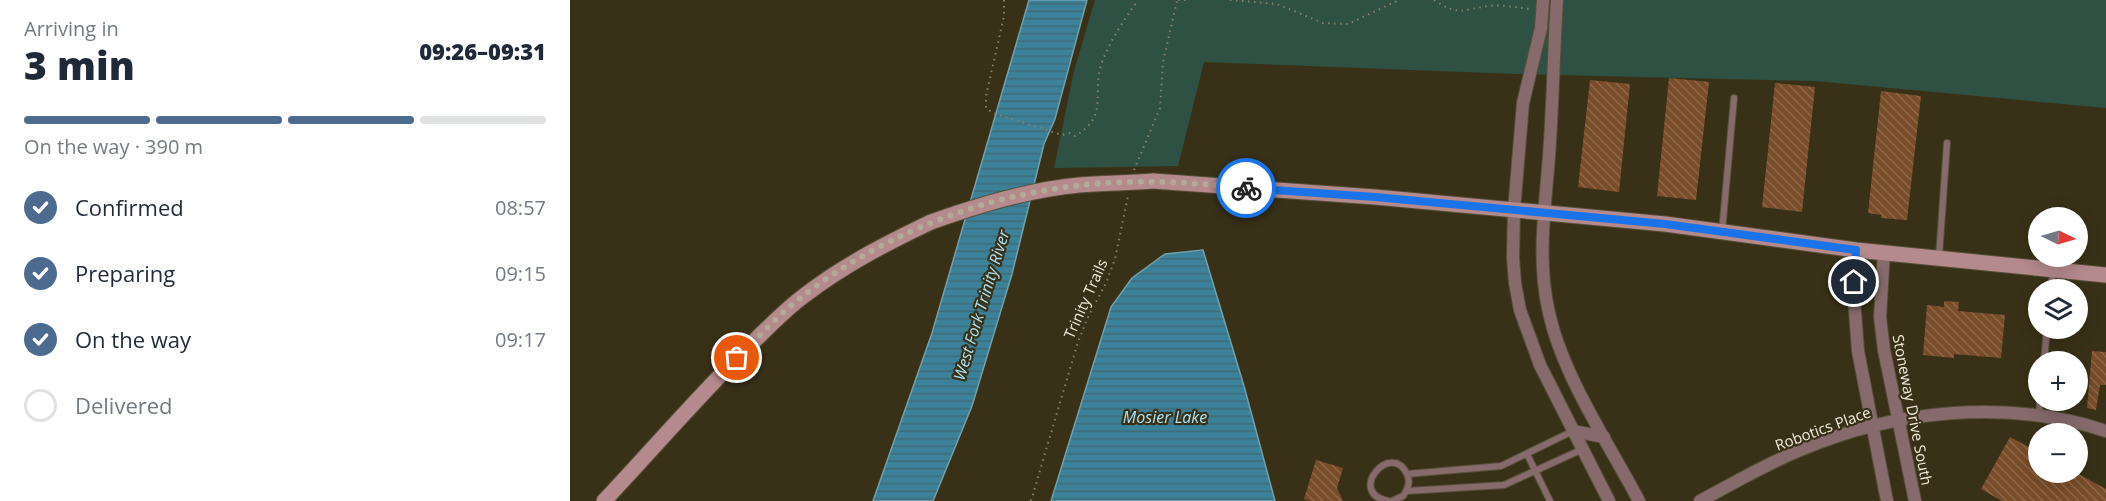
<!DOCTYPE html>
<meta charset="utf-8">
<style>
body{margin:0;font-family:"Open Sans",sans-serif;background:#f2f2f3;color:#1f2937;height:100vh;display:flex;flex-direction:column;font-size:22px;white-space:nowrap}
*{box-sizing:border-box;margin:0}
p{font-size:20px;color:#747a83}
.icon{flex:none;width:33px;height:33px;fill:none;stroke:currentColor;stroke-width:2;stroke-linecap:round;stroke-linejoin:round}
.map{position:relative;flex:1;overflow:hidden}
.sheet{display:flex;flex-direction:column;background:#fff;width:570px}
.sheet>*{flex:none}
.needle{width:39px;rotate:95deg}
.tools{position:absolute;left:1458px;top:207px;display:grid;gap:12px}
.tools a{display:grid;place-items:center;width:60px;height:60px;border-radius:50%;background:#fff;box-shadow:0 3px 15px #0003;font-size:30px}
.pin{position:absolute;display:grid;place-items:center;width:51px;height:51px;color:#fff;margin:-26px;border:3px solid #fff;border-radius:50%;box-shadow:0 2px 6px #0007}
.courier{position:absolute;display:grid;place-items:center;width:60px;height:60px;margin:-30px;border:4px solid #1a73e8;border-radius:50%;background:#fff;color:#222;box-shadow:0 2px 8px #0007}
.headline em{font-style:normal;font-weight:800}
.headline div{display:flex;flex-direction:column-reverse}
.headline{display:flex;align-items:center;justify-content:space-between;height:102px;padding:0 24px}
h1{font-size:39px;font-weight:800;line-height:45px}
.bar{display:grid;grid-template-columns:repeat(4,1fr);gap:9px 6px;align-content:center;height:72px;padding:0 24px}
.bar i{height:8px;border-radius:4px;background:#e0e1e3}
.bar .current{background:#4c6b8f}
.bar p{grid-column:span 4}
ol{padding:0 24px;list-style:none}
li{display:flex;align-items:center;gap:18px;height:66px}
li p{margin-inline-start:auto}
li .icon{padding:6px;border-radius:50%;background:#4c6b8f;color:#fff;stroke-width:4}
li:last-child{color:#747a83}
li i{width:33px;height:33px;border:3px solid #e0e1e3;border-radius:50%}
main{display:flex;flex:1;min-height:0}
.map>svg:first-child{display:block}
</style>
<main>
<section class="sheet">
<div class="headline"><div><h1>3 min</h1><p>Arriving in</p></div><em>09:26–09:31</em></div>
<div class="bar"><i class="current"></i><i class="current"></i><i class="current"></i><i></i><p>On the way · 390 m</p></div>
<ol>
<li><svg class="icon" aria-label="check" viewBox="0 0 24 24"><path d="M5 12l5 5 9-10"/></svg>Confirmed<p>08:57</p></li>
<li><svg class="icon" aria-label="check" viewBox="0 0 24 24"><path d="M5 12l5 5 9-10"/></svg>Preparing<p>09:15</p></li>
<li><svg class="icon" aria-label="check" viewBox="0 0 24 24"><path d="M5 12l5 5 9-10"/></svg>On the way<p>09:17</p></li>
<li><i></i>Delivered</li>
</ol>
</section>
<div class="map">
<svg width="1536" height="501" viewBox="0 0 1536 501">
<defs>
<pattern id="water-rules" width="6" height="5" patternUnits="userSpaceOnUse" patternTransform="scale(1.5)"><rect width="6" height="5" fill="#3b8199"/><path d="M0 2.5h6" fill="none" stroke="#406a76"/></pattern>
<pattern id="building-back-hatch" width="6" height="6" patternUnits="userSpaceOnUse" patternTransform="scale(1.5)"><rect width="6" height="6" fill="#7a4d2a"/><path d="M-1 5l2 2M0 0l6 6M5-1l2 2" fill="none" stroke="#8d6748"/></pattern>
</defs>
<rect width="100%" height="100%" fill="#393117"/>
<path fill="#2f5143" d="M525,0H1536V108L1245,81L946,74L634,62L608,166L484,168L504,71Z"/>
<g fill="url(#water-rules)" stroke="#72a1ad" stroke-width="1.5">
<path d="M459,0H517L485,119L474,144L442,274L402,406L363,501H303L362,333Z"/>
<path d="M633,250L674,386L705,501H481L541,307L562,278L595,254Z"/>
</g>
<g fill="url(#building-back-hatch)">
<path d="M1099,78L1139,82L1126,200L1087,196Z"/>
<path d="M1020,80L1060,84L1049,192L1008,187Z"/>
<path d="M1205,83L1245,87L1232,212L1192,207Z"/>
<path d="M1311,91L1351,96L1337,220L1311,218V215L1298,213Z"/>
<path d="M1374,301L1389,302L1388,311L1435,315L1431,358L1384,354V358L1353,355L1357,305L1374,307Z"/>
<path d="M1522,351L1536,352V385H1530L1526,410L1517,408Z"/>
<path d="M1440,437L1468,452V472H1505L1536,489V501H1432L1411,489Z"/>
<path d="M746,460L773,468L767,488L773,501H740L734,499Z"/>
</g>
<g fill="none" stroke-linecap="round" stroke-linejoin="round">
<defs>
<g id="service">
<path d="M1152,232L1164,98"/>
<path d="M1369,257L1377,143"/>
<path d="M1481,290L1483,270"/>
<path d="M1474,362L1477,328"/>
<path d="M1469,416L1470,400"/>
<path d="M957,454L980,501"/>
<path d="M837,474L931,466L1003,431"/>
<path d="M837,491L934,485L1013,449"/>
<path d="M818,501C776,493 821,440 837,474C841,482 838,489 833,496L822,501"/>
</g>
<g id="minor">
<path d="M973,0L971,28L953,103L944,210L943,258L945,283L950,310L970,365L1039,501"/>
<path d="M987,0C984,47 983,94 980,141C977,197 966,253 978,308C991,374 1038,442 1069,501"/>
<path d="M1286,250L1284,298L1288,351L1317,501"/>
<path d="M1314,252L1310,317L1314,350L1345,501"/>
<path d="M1003,431L1034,437"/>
<path d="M1130,501C1162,484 1194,465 1228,451C1323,410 1437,398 1536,431"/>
</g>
<g id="secondary">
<path d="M583,181L805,197L1095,224L1286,250L1536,275"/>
<path d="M34,501C81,451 126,399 174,351C194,332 213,311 235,295C274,265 317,243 361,222"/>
</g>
</defs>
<use href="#service" stroke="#564f37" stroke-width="8"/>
<use href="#minor" stroke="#564f37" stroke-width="14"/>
<use href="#secondary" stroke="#564f37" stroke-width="17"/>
<g stroke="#87806b" stroke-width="2" stroke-dasharray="1.5 4.5" stroke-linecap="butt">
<path d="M434,0V16L416,96V108L423,113L492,135L499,133L505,136C539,116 522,95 531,65C539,42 554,20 568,0"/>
<path d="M608,0H617"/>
<path d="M660,0L707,4L753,23L778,24L829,0"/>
<path d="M864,0C889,17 893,9 919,6C933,4 948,8 962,9"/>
<path d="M564,170L590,108L593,62L607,1"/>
<path d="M461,501L507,345L517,319L536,283L545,259L558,196"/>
</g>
<use href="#service" stroke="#866a6c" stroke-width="6"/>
<use href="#minor" stroke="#866a6c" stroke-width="12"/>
<use href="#secondary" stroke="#b58a8d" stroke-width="15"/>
<defs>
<path id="secondary-bridge" d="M361,222C409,205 458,190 509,185C534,183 558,183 583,181"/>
</defs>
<use href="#secondary-bridge" stroke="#564f37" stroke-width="17" stroke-linecap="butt"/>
<use href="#secondary-bridge" stroke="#b58a8d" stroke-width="15"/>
</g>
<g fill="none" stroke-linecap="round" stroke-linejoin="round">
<path stroke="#b1ab98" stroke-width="6" stroke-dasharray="0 10.8" d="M167,358C189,337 209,314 233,296C332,219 460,179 585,182C615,182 645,185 676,188"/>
<path stroke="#1a73e8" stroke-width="8" d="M676,188L805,197L1095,224L1286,250L1284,282"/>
</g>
<g text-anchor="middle" stroke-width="4.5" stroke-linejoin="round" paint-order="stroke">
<g font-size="15" fill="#f1ecdd" stroke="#393117">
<text transform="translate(516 299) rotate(-66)" y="5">Trinity Trails</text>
<text transform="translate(1342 410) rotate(79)" y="5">Stoneway Drive South</text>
<text transform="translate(1253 429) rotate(-20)" y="5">Robotics Place</text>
</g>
<g font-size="16" font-style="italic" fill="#aae3f8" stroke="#393117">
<text transform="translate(411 305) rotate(-73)" y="6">West Fork Trinity River</text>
<text x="595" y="423">Mosier Lake</text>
</g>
</g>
</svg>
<div class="tools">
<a><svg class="needle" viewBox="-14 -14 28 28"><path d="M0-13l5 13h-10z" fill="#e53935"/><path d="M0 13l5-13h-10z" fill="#747a83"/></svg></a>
<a><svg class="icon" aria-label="layers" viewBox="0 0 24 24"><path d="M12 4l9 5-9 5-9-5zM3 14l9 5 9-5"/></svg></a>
<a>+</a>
<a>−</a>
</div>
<div class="pin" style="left:167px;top:358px;background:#ea580c"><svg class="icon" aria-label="bag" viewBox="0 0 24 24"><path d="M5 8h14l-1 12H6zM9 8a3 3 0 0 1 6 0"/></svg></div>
<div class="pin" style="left:1284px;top:282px;background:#1f2937"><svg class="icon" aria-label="home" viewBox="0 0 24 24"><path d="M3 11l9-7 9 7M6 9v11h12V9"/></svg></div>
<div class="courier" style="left:676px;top:188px"><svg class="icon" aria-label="bike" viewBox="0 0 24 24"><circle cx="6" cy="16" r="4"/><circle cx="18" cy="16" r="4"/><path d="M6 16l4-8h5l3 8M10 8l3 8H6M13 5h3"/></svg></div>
</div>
</main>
